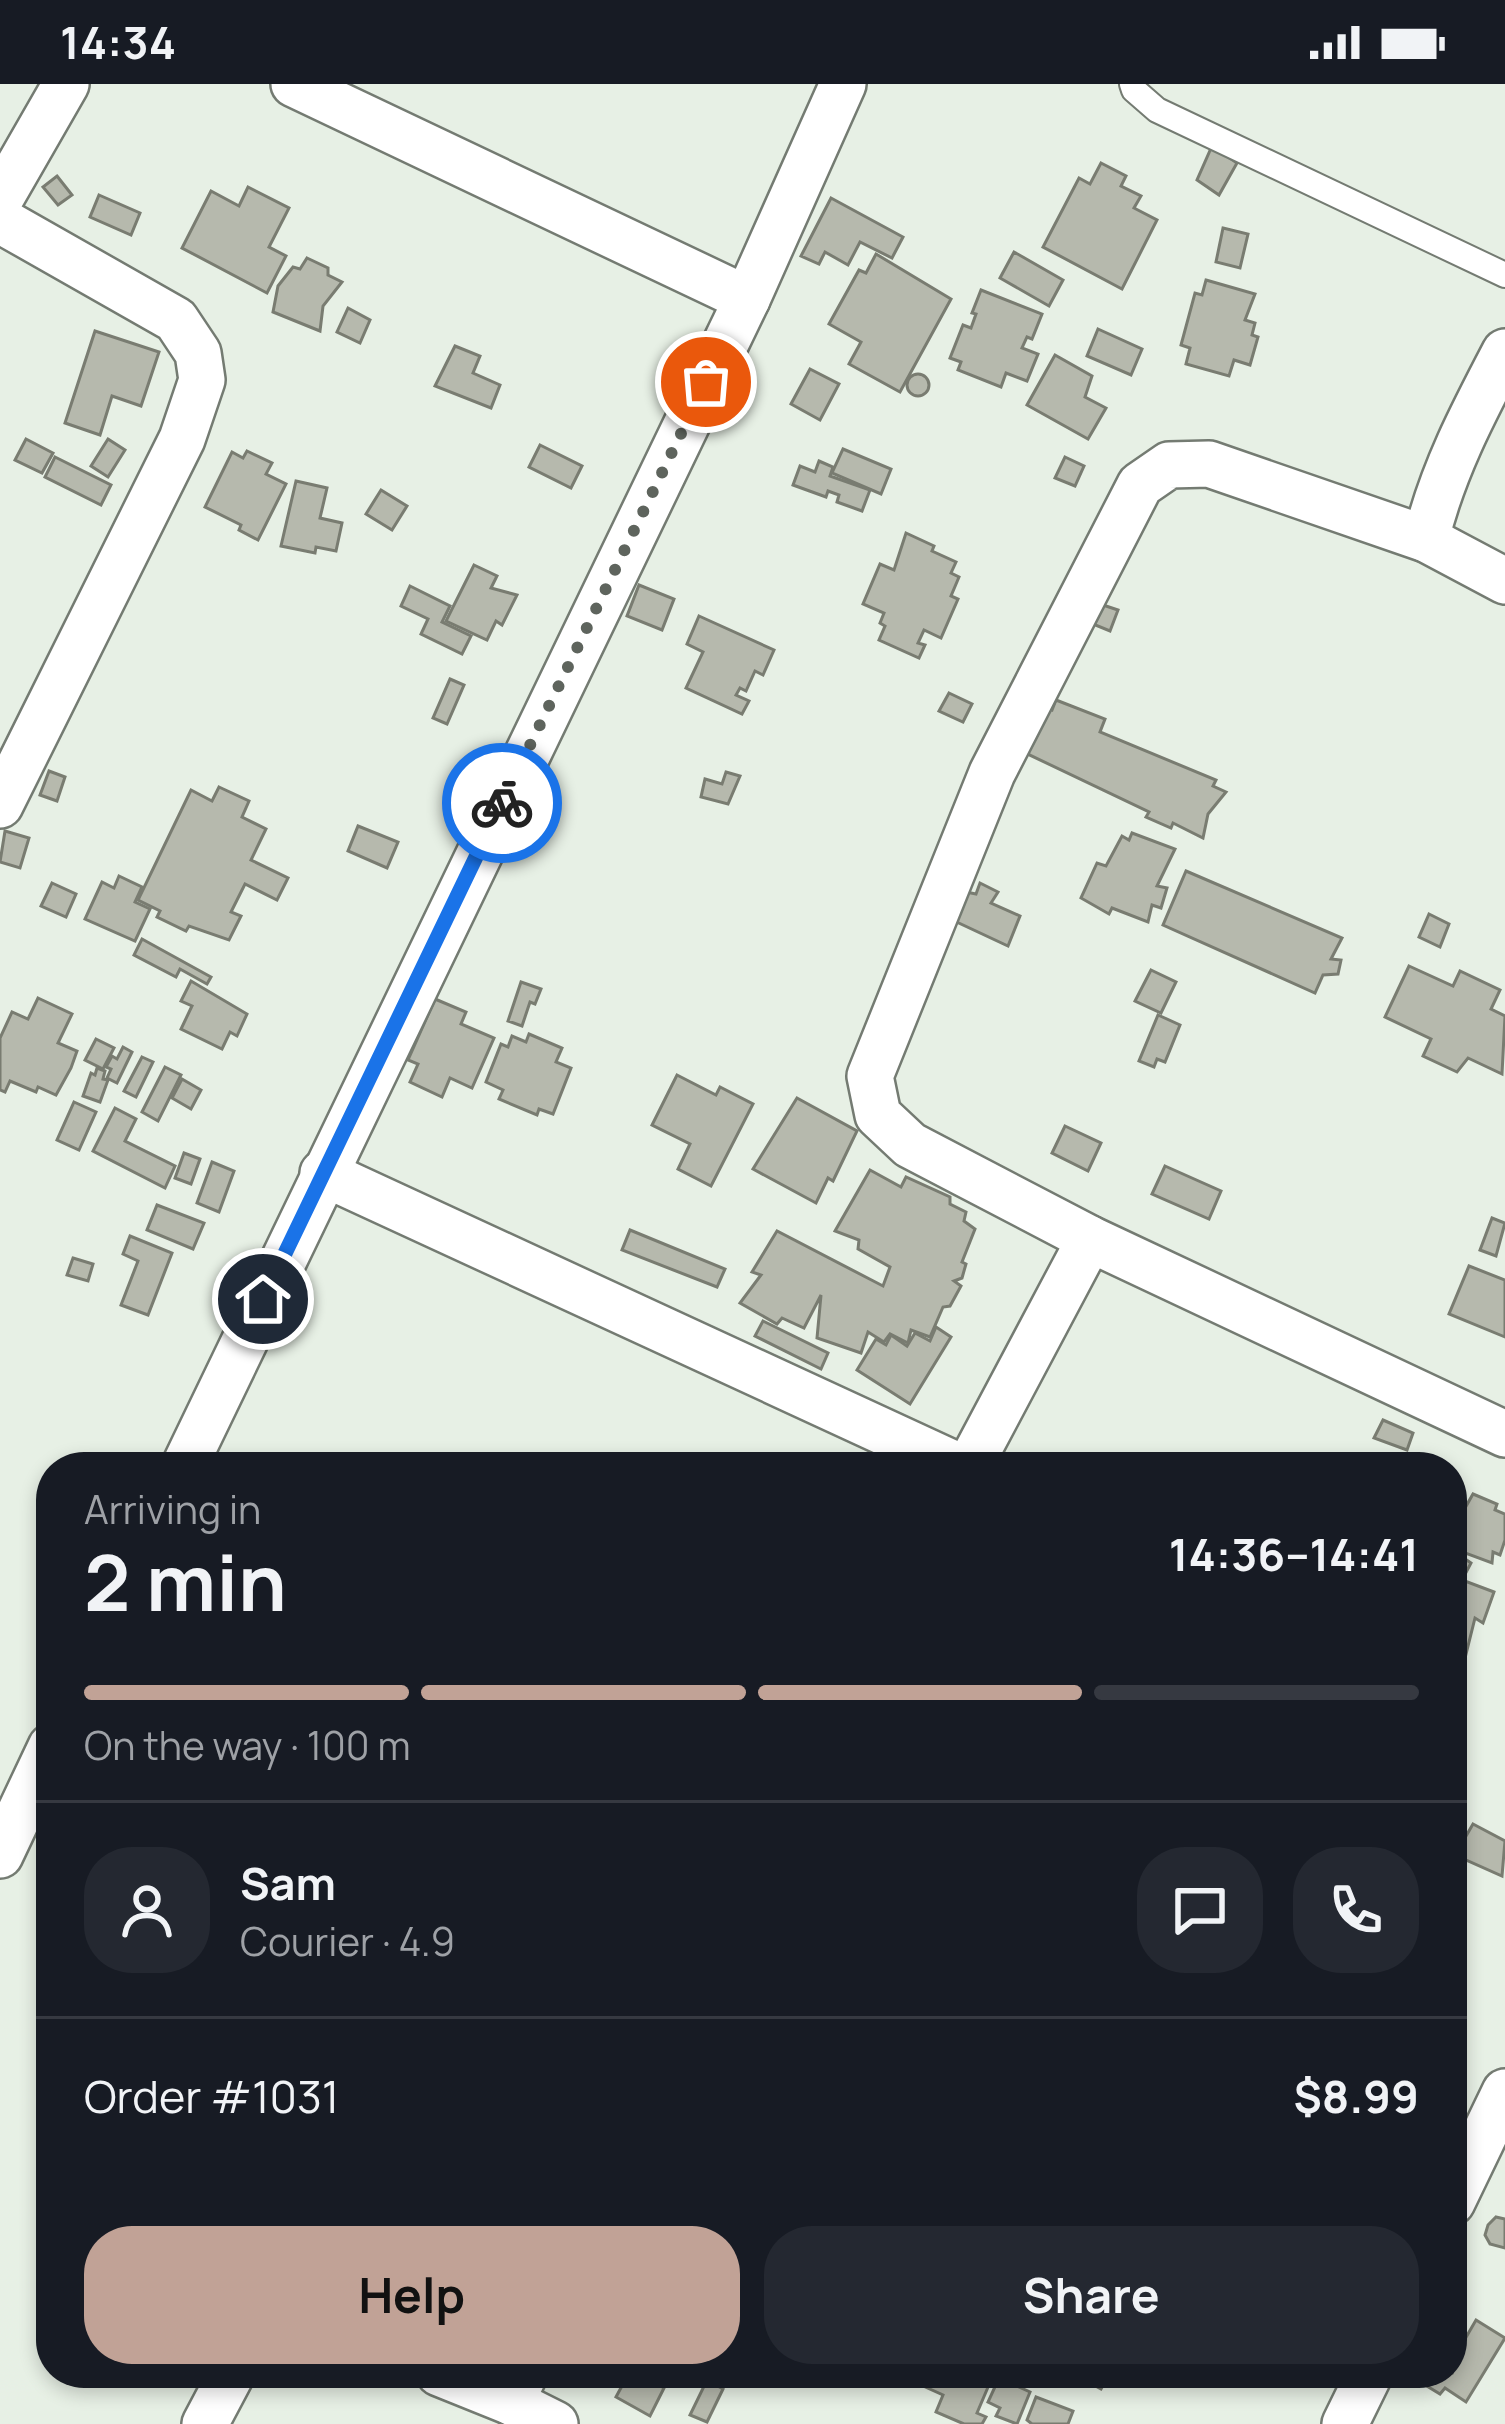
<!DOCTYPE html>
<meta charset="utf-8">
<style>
body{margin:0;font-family:Manrope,sans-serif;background:#242831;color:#f1f3f6;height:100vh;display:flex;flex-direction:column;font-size:45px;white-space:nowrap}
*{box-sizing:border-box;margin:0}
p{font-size:39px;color:#9ea1a6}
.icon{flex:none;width:66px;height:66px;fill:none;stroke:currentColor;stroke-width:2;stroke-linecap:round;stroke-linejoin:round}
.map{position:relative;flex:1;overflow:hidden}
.panel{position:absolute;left:36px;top:1368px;width:1431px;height:936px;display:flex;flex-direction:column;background:#171b24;border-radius:48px;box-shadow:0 6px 18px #0003}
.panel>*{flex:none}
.pin{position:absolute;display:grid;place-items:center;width:102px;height:102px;color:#fff;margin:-51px;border:6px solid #fff;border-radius:50%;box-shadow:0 3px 12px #0007}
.courier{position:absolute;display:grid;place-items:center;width:120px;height:120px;margin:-60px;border:9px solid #1a73e8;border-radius:50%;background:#fff;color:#222;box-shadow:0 3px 15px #0007}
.head em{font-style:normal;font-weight:700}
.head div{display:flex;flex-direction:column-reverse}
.head{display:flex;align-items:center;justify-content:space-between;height:204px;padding:0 48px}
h1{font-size:78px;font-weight:700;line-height:90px}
.bar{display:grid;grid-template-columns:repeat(4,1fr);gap:18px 12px;align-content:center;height:144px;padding:0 48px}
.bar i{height:15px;border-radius:9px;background:#363941}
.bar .selected{background:#c1a296}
.bar p{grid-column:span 4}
.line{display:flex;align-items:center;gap:30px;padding:0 48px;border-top:3px solid #363941}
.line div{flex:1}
.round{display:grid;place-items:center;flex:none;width:126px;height:126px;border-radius:48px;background:#242831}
.primary-button{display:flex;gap:24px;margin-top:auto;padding:24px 48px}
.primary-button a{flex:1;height:138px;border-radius:48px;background:#c1a296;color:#111;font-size:48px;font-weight:700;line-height:138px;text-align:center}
.primary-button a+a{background:#242831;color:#f1f3f6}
.status{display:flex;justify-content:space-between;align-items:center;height:84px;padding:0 60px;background:#171b24;direction:ltr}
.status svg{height:33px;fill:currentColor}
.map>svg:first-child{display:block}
</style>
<div class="status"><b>14:34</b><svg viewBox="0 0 49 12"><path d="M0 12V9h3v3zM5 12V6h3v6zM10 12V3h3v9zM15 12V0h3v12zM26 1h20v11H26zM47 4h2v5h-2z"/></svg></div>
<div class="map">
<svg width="1505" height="2340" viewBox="0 0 1505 2340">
<rect width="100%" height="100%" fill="#e7f0e5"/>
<g fill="#b6b9ad" stroke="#797c71" stroke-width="3">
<path d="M1212,62L1237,79L1219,111L1197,96Z"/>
<path d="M1101,79L1126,92L1121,102L1141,112L1134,124L1157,136L1122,205L1043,163L1079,94L1090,100Z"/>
<path d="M57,92L72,111L58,121L43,103Z"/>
<path d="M248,103L289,124L269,163L286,172L267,209L182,164L211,107L239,122Z"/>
<path d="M99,111L140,129L131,151L90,133Z"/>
<path d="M831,114L903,153L892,174L860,158L848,181L825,168L819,180L801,172Z"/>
<path d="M1223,144L1248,150L1240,184L1216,178Z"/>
<path d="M1014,168L1063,196L1049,222L1000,194Z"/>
<path d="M876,170L951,215L900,308L849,280L861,258L829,240L859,186L866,189Z"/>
<path d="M307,174L328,184V191L342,198L323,222L320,247L273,228L278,202L293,183L300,185Z"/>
<path d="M1206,196L1255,210L1245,236L1255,239L1252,251L1258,253L1250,281L1234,276L1229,292L1186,280L1190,264L1181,261L1195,209L1202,211Z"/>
<path d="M981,206L1042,230L1032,255L1027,253L1022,264L1038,270L1027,297L1006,289L1001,303L958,286L961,278L950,274L963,241L971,244L976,230L972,229Z"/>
<path d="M348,224L370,236L360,259L337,248Z"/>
<path d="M1098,245L1142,265L1131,291L1087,272Z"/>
<path d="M95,247L159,268L141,322L112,312L100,351L65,339Z"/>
<path d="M455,262L480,272L473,289L500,301L491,324L435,302Z"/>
<path d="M1055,271L1092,292L1085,313L1106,324L1088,355L1027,321Z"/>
<path d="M810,285L839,300L820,336L791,320Z"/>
<circle cx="918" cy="301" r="11"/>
<path d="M26,355L53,369L42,389L15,376Z"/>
<path d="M108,355L125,366L108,393L91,382Z"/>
<path d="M540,361L582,382L571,404L529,383Z"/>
<path d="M843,365L891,385L881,410L832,389Z"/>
<path d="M247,367L272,379L266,390L286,400L258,456L239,446L241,441L205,423L232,368L243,374Z"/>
<path d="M55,373L111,401L101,421L45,393Z"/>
<path d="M1065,373L1084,382L1075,402L1055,394Z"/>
<path d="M819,377L833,383L830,392L870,406L862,427L837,418L839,411L828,407L826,413L793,401L800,382L815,388Z"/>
<path d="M296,397L327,404L320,434L342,439L336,467L316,463L315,469L281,462Z"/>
<path d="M381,406L407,422L392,446L366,430Z"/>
<path d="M906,449L934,462L932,467L956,478L951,489L959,493L951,512L958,515L941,554L924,546L918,559L925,561L919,574L879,556L885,542L880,539L884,529L863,520L880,480L894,486Z"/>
<path d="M474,481L497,492L491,504L517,511L502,541L496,537L487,556L446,537Z"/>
<path d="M639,501L674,515L662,546L627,532Z"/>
<path d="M410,502L450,522L442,538L471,552L462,570L421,550L428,535L401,522Z"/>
<path d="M1091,517L1118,526L1110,547L1083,536Z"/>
<path d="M699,532L774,566L763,591L755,587L746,607L740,604L736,611L749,617L742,630L686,604L703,568L687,560Z"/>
<path d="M450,595L464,601L447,640L433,634Z"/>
<path d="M949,609L972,620L963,638L939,627Z"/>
<path d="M1056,616L1105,635L1100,648L1216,696L1213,702L1226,708L1208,730L1203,754L1173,739L1171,744L1146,733L1149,728L1015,664L1036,620L1052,626Z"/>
<path d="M49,687L65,693L57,717L40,711Z"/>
<path d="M726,688L740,692L728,720L701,713L705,695L722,700Z"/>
<path d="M219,703L249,717L242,733L266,745L251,776L288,794L277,816L245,800L231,828L241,832L229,856L189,842L186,847L157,833L160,827L138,816L191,706L212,717Z"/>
<path d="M358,742L398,758L387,784L348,767Z"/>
<path d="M5,747L29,754L20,784L0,778Z"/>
<path d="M1132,749L1175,765L1157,802L1167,804L1161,824L1152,821L1148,838L1112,824L1109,830L1081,814L1097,779L1106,782L1122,752L1129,756Z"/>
<path d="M1186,787L1342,854L1331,875L1341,876L1338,890L1323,891L1315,909L1163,841Z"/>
<path d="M119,792L142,803L135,818L150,825L135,857L85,835L102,798L114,804Z"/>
<path d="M52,799L76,810L66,833L41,822Z"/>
<path d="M980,799L998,808L991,819L1020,832L1008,862L946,833L956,806L976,810Z"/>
<path d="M1429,830L1449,840L1440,863L1419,853Z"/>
<path d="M142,855L211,893L207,900L180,885L176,893L134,871Z"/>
<path d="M1409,882L1453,902L1460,887L1500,906L1491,925L1505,932L1502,990L1468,974L1457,988L1423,972L1431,955L1385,933Z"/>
<path d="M1151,886L1176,898L1161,929L1135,917Z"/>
<path d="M191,897L247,930L237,952L230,948L222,965L181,945L192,922L181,917Z"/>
<path d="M521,898L541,905L535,920L530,918L522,942L508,937Z"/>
<path d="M38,914L72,930L58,959L77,967L71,984L56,1011L38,1003L36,1008L10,997L5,1008L0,1006V954L12,928L28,935Z"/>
<path d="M435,915L466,928L461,940L494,954L472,1004L450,994L442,1013L410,998L418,980L408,976Z"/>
<path d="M1158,931L1180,941L1165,978L1157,975L1154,983L1139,977Z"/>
<path d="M529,950L562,964L556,978L571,984L553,1030L539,1025L537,1031L499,1015L503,1006L486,998L501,960L508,963L512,952L526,958Z"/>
<path d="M96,955L114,964L103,985L85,976Z"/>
<path d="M123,963L132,968L117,999L107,994L111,985L106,983L112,972L117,975Z"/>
<path d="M142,973L153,978L136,1013L124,1007Z"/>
<path d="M165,983L181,991L158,1037L142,1028Z"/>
<path d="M97,984L105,987L103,995L108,996L100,1018L83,1012L91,989L95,991Z"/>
<path d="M677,991L716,1011L720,1003L753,1020L711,1102L678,1085L690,1060L652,1041Z"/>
<path d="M182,995L201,1006L191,1025L172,1014Z"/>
<path d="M797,1014L857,1047L833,1097L828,1094L816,1119L753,1085Z"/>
<path d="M74,1018L96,1028L79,1066L57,1056Z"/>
<path d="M115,1024L136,1035L125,1057L175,1082L165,1104L93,1067Z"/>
<path d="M1065,1042L1101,1059L1088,1087L1052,1069Z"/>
<path d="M184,1069L200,1075L191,1100L175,1094Z"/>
<path d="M212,1078L234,1087L219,1128L197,1119Z"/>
<path d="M1165,1082L1221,1107L1209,1135L1152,1110Z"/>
<path d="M870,1086L901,1103L906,1093L950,1113V1120L966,1128L964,1137L975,1145L962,1178L966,1180L962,1194L954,1197L961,1202L950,1222L943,1223L930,1253L911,1246L908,1259L890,1250L884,1258L868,1248L861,1269L817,1254L821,1211L804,1244L782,1234L777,1240L740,1219L761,1191L752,1188L777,1147L883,1202L890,1183L858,1165L859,1156L835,1147Z"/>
<path d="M157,1121L204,1139L193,1165L147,1146Z"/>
<path d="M1492,1134L1505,1139L1496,1172L1480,1166Z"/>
<path d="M630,1146L725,1185L717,1203L622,1166Z"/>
<path d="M130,1152L172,1169L148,1231L121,1221L138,1177L123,1170Z"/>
<path d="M73,1174L93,1180L88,1197L67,1191Z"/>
<path d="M1469,1182L1505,1196V1253L1449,1230Z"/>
<path d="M763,1237L828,1269L821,1285L755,1252Z"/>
<path d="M936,1243L951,1253L910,1320L857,1286L876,1255L886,1261L891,1251L907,1262L915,1249L930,1257Z"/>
<path d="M1383,1336L1413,1349L1407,1366L1374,1354Z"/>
<path d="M1473,1410L1497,1420L1495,1426L1505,1430V1456L1500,1471L1493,1468L1492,1479L1457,1466L1462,1461L1454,1458L1459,1453L1452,1447Z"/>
<path d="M1452,1466L1471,1479L1462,1496L1494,1508L1483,1539L1475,1534L1466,1570L1452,1563Z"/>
<path d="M1473,1740L1505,1757L1502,1792L1455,1771Z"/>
<path d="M1496,2133L1505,2135V2164L1490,2160L1485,2151L1488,2141Z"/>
<path d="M1476,2236L1505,2254L1466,2318L1445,2304L1440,2310L1407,2290L1452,2289V2246L1465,2255Z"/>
<path d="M629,2289H637L664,2304L650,2332L616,2313Z"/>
<path d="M926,2289H994L977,2329L986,2333L982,2340H964L936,2328L943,2311L921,2301Z"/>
<path d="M1053,2289H1110L1101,2305L1079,2293L1074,2301Z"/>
<path d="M999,2294L1030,2308L1017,2340L996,2332L1000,2324L988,2318Z"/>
<path d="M707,2296L723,2305L707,2338L690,2331Z"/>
<path d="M1036,2313L1073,2327L1068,2340H1032L1027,2336Z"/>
</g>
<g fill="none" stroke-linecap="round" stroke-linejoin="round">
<defs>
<path id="lane" d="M1132,0L1134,6L1157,26L1505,191"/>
<g id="street">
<path d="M294,0L747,215"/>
<path d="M0,115L66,0"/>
<path d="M0,136L176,236L198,269L202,296L182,355L0,721"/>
<path d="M1426,455C1442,388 1473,329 1505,268"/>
<path d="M1505,497L1426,455L1209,380L1169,381L1140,401L992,689L870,992L878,1031L910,1061L1090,1155L1505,1350"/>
<path d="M323,1089L960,1383"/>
<path d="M184,1383L747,215L843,0"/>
<path d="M969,1383L1090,1155"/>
<path d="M0,1771L51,1663"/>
<path d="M1452,2118L1505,2008"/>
<path d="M439,2289L511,2318"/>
<path d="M525,2289L511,2318L555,2340"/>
<path d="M205,2340L232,2289"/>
<path d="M1345,2340L1370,2289"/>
</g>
</defs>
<use href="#lane" stroke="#747b72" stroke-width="28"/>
<use href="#street" stroke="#747b72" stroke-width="50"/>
<use href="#lane" stroke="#fff" stroke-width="24"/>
<use href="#street" stroke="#fff" stroke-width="45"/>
</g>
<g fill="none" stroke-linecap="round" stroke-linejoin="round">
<path stroke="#5e645d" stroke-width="12" stroke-dasharray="0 21.6" d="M502,719L706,298"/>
<path stroke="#1a73e8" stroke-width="15" d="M263,1215L502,719"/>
</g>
</svg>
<div class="pin" style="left:706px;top:298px;background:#ea580c"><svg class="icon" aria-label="bag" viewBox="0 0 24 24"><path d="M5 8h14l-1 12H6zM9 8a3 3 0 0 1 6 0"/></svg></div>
<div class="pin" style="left:263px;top:1215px;background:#1f2937"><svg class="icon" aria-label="home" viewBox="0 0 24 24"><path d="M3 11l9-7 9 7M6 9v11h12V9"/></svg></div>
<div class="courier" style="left:502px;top:719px"><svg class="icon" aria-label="bike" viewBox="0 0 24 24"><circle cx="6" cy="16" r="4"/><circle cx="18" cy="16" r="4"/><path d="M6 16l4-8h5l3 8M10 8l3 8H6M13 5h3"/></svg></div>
<section class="panel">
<div class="head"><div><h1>2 min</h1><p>Arriving in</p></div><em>14:36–14:41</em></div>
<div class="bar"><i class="selected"></i><i class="selected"></i><i class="selected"></i><i></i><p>On the way · 100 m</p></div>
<div class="line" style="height:216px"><a class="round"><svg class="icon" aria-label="person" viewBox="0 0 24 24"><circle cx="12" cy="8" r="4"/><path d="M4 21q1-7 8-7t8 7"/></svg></a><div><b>Sam</b><p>Courier · 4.9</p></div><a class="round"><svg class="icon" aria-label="chat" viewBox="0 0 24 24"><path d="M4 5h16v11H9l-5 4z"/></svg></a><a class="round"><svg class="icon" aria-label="phone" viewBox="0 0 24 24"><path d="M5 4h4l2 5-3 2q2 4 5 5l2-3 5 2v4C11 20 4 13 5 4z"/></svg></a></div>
<div class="line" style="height:156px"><div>Order #1031</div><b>$8.99</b></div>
<div class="primary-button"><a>Help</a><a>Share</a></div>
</section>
</div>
